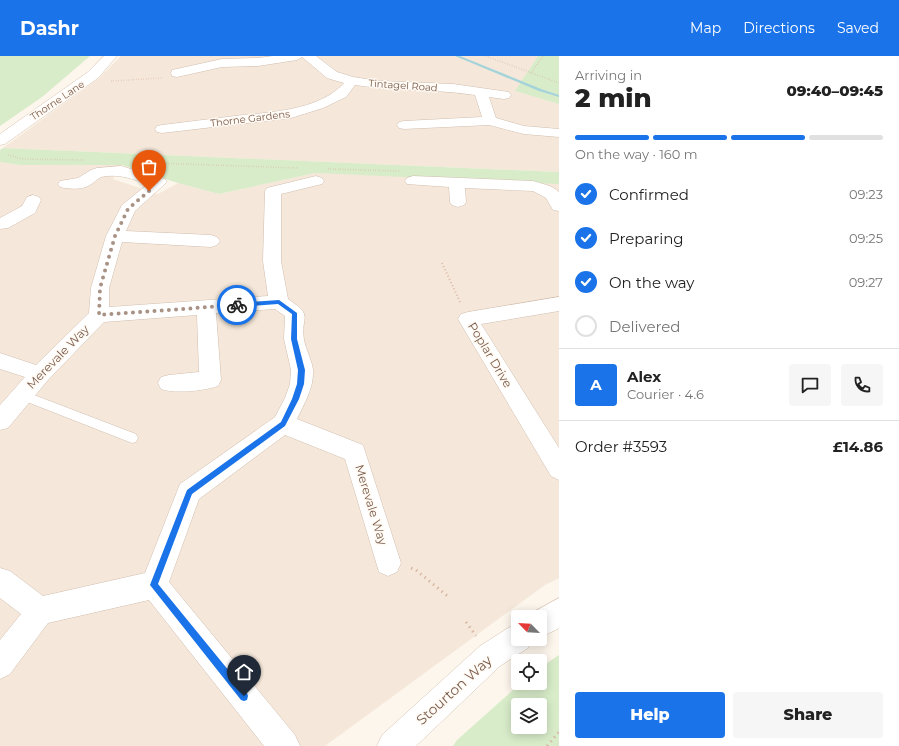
<!DOCTYPE html>
<meta charset="utf-8">
<style>
body{margin:0;font-family:Montserrat,sans-serif;background:#f6f6f6;color:#222;height:100vh;display:flex;flex-direction:column;font-size:15px;white-space:nowrap}
*{box-sizing:border-box;margin:0}
p{font-size:13px;color:#767676}
.icon{flex:none;width:22px;height:22px;fill:none;stroke:currentColor;stroke-width:2;stroke-linecap:round;stroke-linejoin:round}
.map{position:relative;flex:1;overflow:hidden}
.side{display:flex;flex-direction:column;background:#fff;width:340px}
.side>*{flex:none}
.needle{width:26px;rotate:294deg}
.controls{position:absolute;left:511px;top:554px;display:grid;gap:8px}
.controls a{display:grid;place-items:center;width:36px;height:36px;border-radius:4px;background:#fff;box-shadow:0 2px 10px #0003;font-size:20px}
.pin{position:absolute;display:grid;place-items:center;width:34px;height:34px;color:#fff;margin:-41px -17px;border-radius:50% 50% 50% 0;rotate:-45deg;box-shadow:0 0 4px #0007}
.pin .icon{rotate:45deg}
.courier{position:absolute;display:grid;place-items:center;width:40px;height:40px;margin:-20px;border:3px solid #1a73e8;border-radius:50%;background:#fff;color:#222;box-shadow:0 1px 5px #0007}
.summary em{font-style:normal;font-weight:800}
.summary div{display:flex;flex-direction:column-reverse}
.summary{display:flex;align-items:center;justify-content:space-between;height:68px;padding:0 16px}
h1{font-size:26px;font-weight:800;line-height:30px}
.bar{display:grid;grid-template-columns:repeat(4,1fr);gap:6px 4px;align-content:center;height:48px;padding:0 16px}
.bar i{height:5px;border-radius:3px;background:#e0e0e0}
.bar .current{background:#1a73e8}
.bar p{grid-column:span 4}
.line{display:flex;align-items:center;gap:10px;padding:0 16px;border-top:1px solid #e0e0e0}
.line div{flex:1}
.round{display:grid;place-items:center;flex:none;width:42px;height:42px;border-radius:4px;background:#f6f6f6}
ol{padding:0 16px;list-style:none}
li{display:flex;align-items:center;gap:12px;height:44px}
li p{margin-inline-start:auto}
li .icon{padding:4px;border-radius:50%;background:#1a73e8;color:#fff;stroke-width:4}
li:last-child{color:#767676}
li i{width:22px;height:22px;border:2px solid #e0e0e0;border-radius:50%}
.action{display:flex;gap:8px;margin-top:auto;padding:8px 16px}
.action a{flex:1;height:46px;border-radius:4px;background:#1a73e8;color:#fff;font-size:16px;font-weight:800;line-height:46px;text-align:center}
.action a+a{background:#f6f6f6;color:#222}
header{display:flex;align-items:center;gap:24px;box-sizing:border-box;height:56px;padding:0 20px;background:#1a73e8;color:#fff}
header strong{font-size:19px}
nav{display:flex;gap:22px;margin-inline-start:auto;font-size:14px}
main{display:flex;flex:1;min-height:0}
.map>svg:first-child{display:block}
</style>
<header>
<strong>Dashr</strong>
<nav><a>Map</a><a>Directions</a><a>Saved</a></nav>
</header>
<main>
<div class="map">
<svg width="559" height="690" viewBox="0 0 559 690">
<rect width="100%" height="100%" fill="#fdf6ec"/>
<g fill="#f5e8da">
<path d="M121,0H538L516,35L559,48V116L3,92L99,22Z"/>
<path d="M0,106L19,109H122L113,123L158,138L178,127L219,138L315,117L559,125V522L545,529L325,690H0Z"/>
</g>
<g fill="#d8ecc9" fill-rule="evenodd">
<path d="M0,0H90L42,41L0,70Z"/>
<path d="M538,0H559V48L515,35Z"/>
<path d="M3,92L559,116V128L315,117L219,138L178,127L122,109H19L0,106V94Z"/>
<path d="M559,599V690H453L457,684L521,627H540V612ZM518,649H540V671H518Z"/>
</g>
<g fill="none" stroke-linecap="round" stroke-linejoin="round">
<path fill="#a5d3da" fill-rule="evenodd" d="M455,0H460L541,33L559,39V41L539,35Z"/>
<defs>
<path id="lane" d="M21,334L136,378L138,382L136,386L132,387L17,342L15,339L17,336Z"/>
<g id="street">
<path d="M273,0H316L337,16L353,21L379,25L453,28L509,36L511,39L509,42L504,43L489,41L496,62L524,70L559,73V81L524,78L489,69L404,73L399,72L397,69L399,66L404,65L482,61L475,39C435,33 395,35 355,29L346,41L323,52L291,62L162,77L157,76L155,73L157,70L162,69C186,66 211,63 235,60C270,56 319,55 344,27L327,22L302,1L297,4L258,10L222,11L177,21L172,20L171,17L172,14L222,3L258,2Z"/>
<path d="M121,110L165,123L167,126L135,155L126,175L211,179L217,181L220,185L217,189L211,191L122,186L109,232V251L268,240L263,205L265,135L267,132L316,120L322,122L324,125L322,128L281,138V205L288,243C315,261 300,259 304,284C306,294 312,304 313,314C314,332 304,348 297,363L363,389L401,507L397,516L388,520L379,516L345,403L285,379L199,443L169,526L295,679L300,690H264L149,544L48,567L10,618L0,623V584L21,558L0,542V512L10,515L43,540L145,517L180,428L275,361L285,342L290,328L291,314L284,283L285,260L275,253L216,257L221,324L218,330C203,335 175,338 161,333L158,327L161,321L169,319L199,316L197,259L104,266L48,324L8,372L0,374V349L25,321L0,313V297L36,309L89,257L91,232L106,180L122,149L148,128C133,123 117,117 101,121C97,123 93,128 88,130C81,134 68,133 60,131L58,128L60,125L78,122L91,114L97,112Z"/>
<path d="M413,120L533,125C542,128 552,129 559,136V155L553,154L546,142L533,135L465,132L466,146L464,149L458,151L452,149L450,146L449,131L407,128L405,125L407,122Z"/>
<path d="M33,139L39,141L41,144L35,157L8,172L0,173V162L22,150L27,141Z"/>
<path d="M559,241V255L481,268L559,392V424L551,420L458,263L461,258L468,256Z"/>
</g>
<g id="secondary">
<path d="M104,0H117L98,22L5,88L0,89V78L88,16Z"/>
<path d="M559,542V572L540,582V561H529L530,558Z"/>
<path d="M518,568V583H532L528,592L500,610L416,690H377L382,679L480,590L508,572Z"/>
</g>
</defs>
<use href="#lane" stroke="#d1beb0" stroke-width="1"/>
<use href="#street" stroke="#d1beb0" stroke-width="1"/>
<use href="#secondary" stroke="#d6c0b0" stroke-width="1"/>
<g stroke="#d9b8a5" stroke-width="1.5" stroke-dasharray="0.5 2" stroke-linecap="butt">
<path d="M486,0L559,27"/>
<path d="M531,17L543,0"/>
<path d="M111,25L162,22"/>
<path d="M8,99L22,103L83,104"/>
<path d="M156,107L297,112"/>
<path d="M328,113L399,115"/>
</g>
<path stroke="#d9b8a5" stroke-width="2" stroke-dasharray="1 2.5" stroke-linecap="butt" d="M442,207L461,248"/>
<g stroke="#d9b8a5" stroke-width="3" stroke-dasharray="1.5 4" stroke-linecap="butt">
<path d="M411,512L416,514L450,542"/>
<path d="M466,566L476,580"/>
<path d="M547,690L559,676"/>
</g>
<use href="#lane" fill="#fff" fill-rule="evenodd"/>
<use href="#street" fill="#fff" fill-rule="evenodd"/>
<use href="#secondary" fill="#fff" fill-rule="evenodd"/>
</g>
<path fill="#1a73e8" d="M279,244L297,257V283L305,314L304,328L299,343L285,370L192,438L158,528L247,637L248,640L247,644L244,645L241,644L150,529L187,434L281,366L292,343L297,328L298,314L291,283L292,258L278,248L237,251L234,249L237,247Z"/>
<g fill="none" stroke-linecap="round" stroke-linejoin="round">
<path stroke="#a89285" stroke-width="4" stroke-dasharray="0 7.2" d="M149,135L128,153L115,180L100,232L99,259L237,249"/>
</g>
<g text-anchor="middle" stroke-width="3" stroke-linejoin="round" paint-order="stroke">
<g font-size="10" fill="#7a5c4d" stroke="#fffaf3">
<text transform="translate(403 29) rotate(4)" y="4">Tintagel Road</text>
<text transform="translate(57 44) rotate(-34)" y="4">Thorne Lane</text>
<text transform="translate(250 62) rotate(-7)" y="4">Thorne Gardens</text>
</g>
<g font-size="12" fill="#7a5c4d" stroke="#fffaf3">
<text transform="translate(490 299) rotate(59)" y="4">Poplar Drive</text>
<text transform="translate(58 301) rotate(-46)" y="4">Merevale Way</text>
<text transform="translate(371 449) rotate(73)" y="4">Merevale Way</text>
</g>
<g font-size="14" fill="#7a5c4d" stroke="#fffaf3">
<text transform="translate(454 634) rotate(-42)" y="5">Stourton Way</text>
</g>
</g>
</svg>
<div class="controls">
<a><svg class="needle" viewBox="-14 -14 28 28"><path d="M0-13l5 13h-10z" fill="#e53935"/><path d="M0 13l5-13h-10z" fill="#767676"/></svg></a>
<a><svg class="icon" aria-label="locate" viewBox="0 0 24 24"><circle cx="12" cy="12" r="6"/><path d="M12 2v4M12 18v4M2 12h4M18 12h4"/></svg></a>
<a><svg class="icon" aria-label="layers" viewBox="0 0 24 24"><path d="M12 4l9 5-9 5-9-5zM3 14l9 5 9-5"/></svg></a>
</div>
<div class="pin" style="left:149px;top:135px;background:#ea580c"><svg class="icon" aria-label="bag" viewBox="0 0 24 24"><path d="M5 8h14l-1 12H6zM9 8a3 3 0 0 1 6 0"/></svg></div>
<div class="pin" style="left:244px;top:640px;background:#1f2937"><svg class="icon" aria-label="home" viewBox="0 0 24 24"><path d="M3 11l9-7 9 7M6 9v11h12V9"/></svg></div>
<div class="courier" style="left:237px;top:249px"><svg class="icon" aria-label="bike" viewBox="0 0 24 24"><circle cx="6" cy="16" r="4"/><circle cx="18" cy="16" r="4"/><path d="M6 16l4-8h5l3 8M10 8l3 8H6M13 5h3"/></svg></div>
</div>
<section class="side">
<div class="summary"><div><h1>2 min</h1><p>Arriving in</p></div><em>09:40–09:45</em></div>
<div class="bar"><i class="current"></i><i class="current"></i><i class="current"></i><i></i><p>On the way · 160 m</p></div>
<ol>
<li><svg class="icon" aria-label="check" viewBox="0 0 24 24"><path d="M5 12l5 5 9-10"/></svg>Confirmed<p>09:23</p></li>
<li><svg class="icon" aria-label="check" viewBox="0 0 24 24"><path d="M5 12l5 5 9-10"/></svg>Preparing<p>09:25</p></li>
<li><svg class="icon" aria-label="check" viewBox="0 0 24 24"><path d="M5 12l5 5 9-10"/></svg>On the way<p>09:27</p></li>
<li><i></i>Delivered</li>
</ol>
<div class="line" style="height:72px"><b class="round" style="background:#1a73e8;color:#fff">A</b><div><b>Alex</b><p>Courier · 4.6</p></div><a class="round"><svg class="icon" aria-label="chat" viewBox="0 0 24 24"><path d="M4 5h16v11H9l-5 4z"/></svg></a><a class="round"><svg class="icon" aria-label="phone" viewBox="0 0 24 24"><path d="M5 4h4l2 5-3 2q2 4 5 5l2-3 5 2v4C11 20 4 13 5 4z"/></svg></a></div>
<div class="line" style="height:52px"><div>Order #3593</div><b>£14.86</b></div>
<div class="action"><a>Help</a><a>Share</a></div>
</section>
</main>
